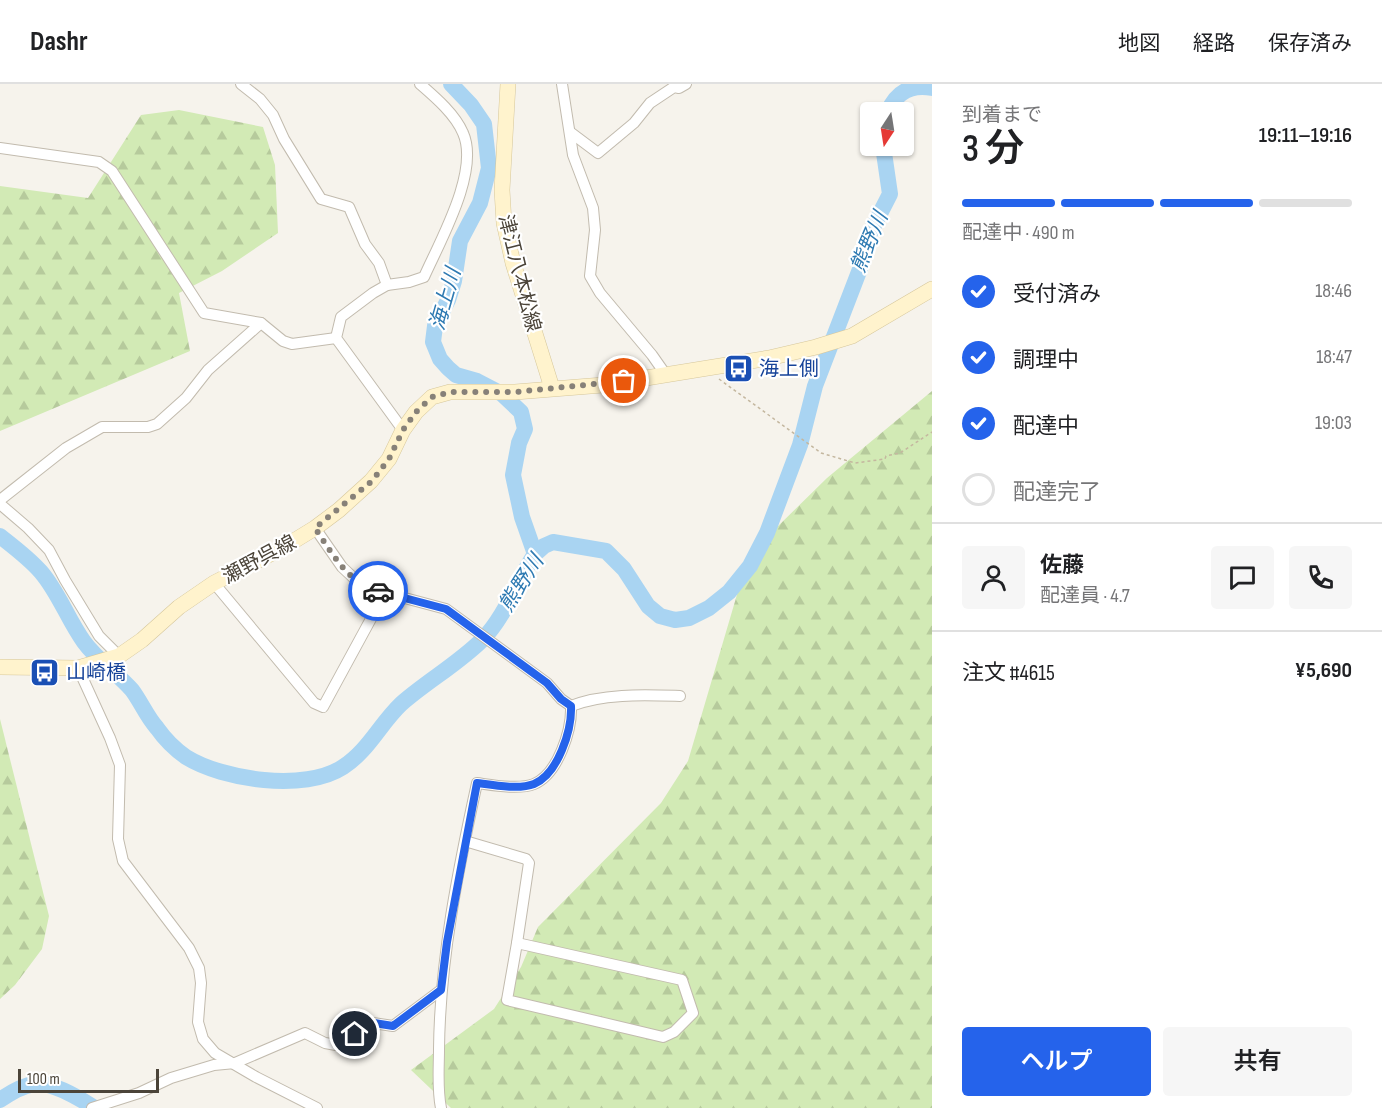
<!DOCTYPE html>
<html lang="ja">
<meta charset="utf-8">
<style>
body{margin:0;font-family:"Sofia Sans Condensed","Noto Sans JP",sans-serif;background:#f6f6f6;color:#202124;height:100vh;display:flex;flex-direction:column;font-size:22px;white-space:nowrap}
*{box-sizing:border-box;margin:0}
p{font-size:20px;color:#757577}
.icon{flex:none;width:33px;height:33px;fill:none;stroke:currentColor;stroke-width:2;stroke-linecap:round;stroke-linejoin:round}
.map{position:relative;flex:1;overflow:hidden}
.side{display:flex;flex-direction:column;background:#fff;width:450px}
.side>*{flex:none}
.needle{width:39px;rotate:192deg}
.tools{position:absolute;left:860px;top:18px;display:grid;gap:12px}
.tools a{display:grid;place-items:center;width:54px;height:54px;border-radius:6px;background:#fff;box-shadow:0 2px 4px #0004;font-size:30px}
.scale{position:absolute;left:18px;bottom:15px;width:141px;box-sizing:border-box;padding-left:6px;border:3px solid #4b4439;border-top:0;font-size:16px;line-height:21px;white-space:nowrap;color:#4b4439;-webkit-text-stroke:4px #fff;paint-order:stroke}
.pin{position:absolute;display:grid;place-items:center;width:51px;height:51px;color:#fff;margin:-26px;border:3px solid #fff;border-radius:50%;box-shadow:0 2px 6px #0007}
.courier{position:absolute;display:grid;place-items:center;width:60px;height:60px;margin:-30px;border:4px solid #2563eb;border-radius:50%;background:#fff;color:#222;box-shadow:0 2px 8px #0007}
.overview em{font-style:normal;font-weight:600}
.overview div{display:flex;flex-direction:column-reverse}
.overview{display:flex;align-items:center;justify-content:space-between;height:102px;padding:0 30px}
h1{font-size:39px;font-weight:600;line-height:45px}
.bar{display:grid;grid-template-columns:repeat(4,1fr);gap:9px 6px;align-content:center;height:72px;padding:0 30px}
.bar i{height:8px;border-radius:4px;background:#e0e0e0}
.bar .active{background:#2563eb}
.bar p{grid-column:span 4}
.line{display:flex;align-items:center;gap:15px;padding:0 30px;border-top:2px solid #e0e0e0}
.line div{flex:1}
.round{display:grid;place-items:center;flex:none;width:63px;height:63px;border-radius:6px;background:#f6f6f6}
ol{padding:0 30px;list-style:none}
li{display:flex;align-items:center;gap:18px;height:66px}
li p{margin-inline-start:auto}
li .icon{padding:6px;border-radius:50%;background:#2563eb;color:#fff;stroke-width:4}
li:last-child{color:#757577}
li i{width:33px;height:33px;border:3px solid #e0e0e0;border-radius:50%}
.action{display:flex;gap:12px;margin-top:auto;padding:12px 30px}
.action a{flex:1;height:69px;border-radius:6px;background:#2563eb;color:#fff;font-size:24px;font-weight:600;line-height:69px;text-align:center}
.action a+a{background:#f6f6f6;color:#202124}
header{display:flex;align-items:center;gap:36px;box-sizing:border-box;height:84px;padding:0 30px;background:#fff;border-bottom:2px solid #e0e0e0}
header strong{font-size:28px}
nav{display:flex;gap:33px;margin-inline-start:auto;font-size:21px}
main{display:flex;flex:1;min-height:0}
.map>svg:first-child{display:block}
</style>
<header>
<strong>Dashr</strong>
<nav><a>地図</a><a>経路</a><a>保存済み</a></nav>
</header>
<main>
<div class="map">
<svg width="932" height="1024" viewBox="0 0 932 1024">
<defs>
<pattern id="forest-firs" width="22" height="20" patternUnits="userSpaceOnUse" patternTransform="scale(1.5)"><rect width="22" height="20" fill="#d2eab5"/><path d="M5 1l3.5 6h-7zM16 11l3.5 6h-7z" fill="#b6ca9c"/></pattern>
</defs>
<rect width="100%" height="100%" fill="#f6f3ec"/>
<g fill="url(#forest-firs)">
<path d="M179,26L263,43L275,81L278,149L222,187L179,209L190,267L0,347V102L88,114L141,31Z"/>
<path d="M932,307V1024H451L411,986L494,925L521,883L538,843L661,719L688,677L741,497L774,446L827,394Z"/>
<path d="M0,635L49,832L42,865L15,901L0,915Z"/>
</g>
<g fill="none" stroke-linecap="round" stroke-linejoin="round">
<g stroke="#a9d4f2" stroke-width="16">
<path d="M451,0L471,21L484,40L489,84L480,119L460,157L454,197L448,216L435,242L433,258L440,275L448,284L456,291L477,297L502,310L521,328L525,345L519,359L513,391L522,433L535,470"/>
<path d="M888,28C896,8 911,0 932,4"/>
<path d="M0,452C14,463 30,475 41,488C59,509 68,536 84,558C97,576 117,589 132,606C141,618 147,633 157,644C164,654 176,666 186,673C223,696 305,708 343,683C368,667 380,640 401,620C427,597 458,580 483,555C506,531 517,497 535,470L544,462L553,458L606,467L624,485L648,522L660,532L675,536L689,534L709,524L729,508L750,482L767,449L800,361L815,302L860,185L869,151L890,110L883,62"/>
<path d="M0,1016C10,1009 21,1002 34,1000C52,997 80,1015 95,1024"/>
</g>
<defs>
<g id="street">
<path d="M241,0L260,15L273,31L284,55L321,115L349,123L365,160L379,179L387,201"/>
<path d="M562,0L573,71L593,124L595,146L590,192L600,209L652,271L666,291"/>
<path d="M570,48L598,69L634,39L650,19L674,3L679,4L686,0"/>
<path d="M0,64L99,78L112,87L204,229L261,239L283,257L292,260L336,254"/>
<path d="M403,346L336,254L341,233L373,209L387,201L409,198L424,193C440,157 480,87 463,49C455,30 435,13 420,0"/>
<path d="M0,416L66,364L102,343H148L157,340L186,314L208,286L261,239"/>
<path d="M0,420L28,444L49,466L65,496L99,552L119,572"/>
<path d="M315,444L342,483L359,499L371,505L446,525L547,599L561,615L571,622"/>
<path d="M214,499L314,619L323,623L385,509"/>
<path d="M78,584L110,654L120,681L118,755L123,777L189,864L199,884L201,899L198,938L203,955L215,969L256,993L317,1024"/>
<path d="M571,622C603,609 646,611 680,612"/>
<path d="M465,757L526,775L529,779L517,859"/>
<path d="M517,859L682,896L693,929L674,948L663,953L507,916Z"/>
<path d="M92,1024L139,1009L171,994L214,981L235,979L305,949L325,959L336,961L373,939L393,942L441,906"/>
<path d="M441,1024C437,1005 439,984 439,965C440,875 458,786 477,699C492,701 519,706 534,700C558,690 572,646 571,622"/>
</g>
<g id="secondary">
<path d="M508,0L502,106L504,139L513,179L552,304"/>
<path d="M0,583L78,584L119,572L142,556L179,523L214,499L284,463L315,444L339,426L371,397L389,375L403,346L416,328L432,313L450,308H515L603,301L769,274L816,263L852,252L932,205"/>
</g>
</defs>
<use href="#street" stroke="#c2bbae" stroke-width="12"/>
<use href="#secondary" stroke="#d6c79b" stroke-width="16"/>
<path stroke="#c4b79f" stroke-width="1.5" stroke-dasharray="3 3" stroke-linecap="butt" d="M719,295L821,369L855,379L885,375L886,372L900,369L932,348"/>
<use href="#street" stroke="#fff" stroke-width="10"/>
<use href="#secondary" stroke="#fff3cd" stroke-width="15"/>
</g>
<g fill="none" stroke-linecap="round" stroke-linejoin="round">
<path stroke="#878178" stroke-width="6" stroke-dasharray="0 10.8" d="M378,507C347,498 332,469 315,444L372,397L389,375L403,346L416,328L432,313L450,308H515L624,297"/>
<path stroke="#2563eb" stroke-width="8" d="M355,950L374,939L393,942L441,906L447,858L477,699C492,701 519,706 534,700C558,690 572,646 571,622L561,615L547,599L446,525L378,507"/>
</g>
<defs>
<symbol id="bus-square" viewBox="-11 -11 22 22"><rect x="-9" y="-9" width="18" height="18" rx="4" fill="#1a4fb4" stroke="#fff"/><path d="M-5-6H5V4H4V6H2V4H-2V6H-4V4H-5ZM-3.5-4V0h7V-4ZM-3.5 1.2v1.5H-2V1.2ZM2 1.2v1.5H3.5V1.2Z" fill="#fff"/></symbol>
</defs>
<g fill-rule="evenodd">
<use href="#bus-square" x="722" y="268" width="33" height="33"/>
<use href="#bus-square" x="28" y="572" width="33" height="33"/>
</g>
<g text-anchor="middle" stroke-width="4.5" stroke-linejoin="round" paint-order="stroke">
<g font-size="20" fill="#4b4439" stroke="#fff">
<text transform="translate(520 189) rotate(76)" y="7">津江八本松線</text>
<text transform="translate(259 475) rotate(-28)" y="7">瀬野呉線</text>
</g>
<g font-size="20" fill="#164399" stroke="#fff" text-anchor="start">
<text x="759" y="291">海上側</text>
<text x="66" y="595">山崎橋</text>
</g>
<g font-size="21" font-style="italic" fill="#2e7ab2" stroke="#fff">
<text transform="translate(869 158) rotate(-67)" y="7">熊野川</text>
<text transform="translate(445 215) rotate(-74)" y="7">海上川</text>
<text transform="translate(521 499) rotate(-57)" y="7">熊野川</text>
</g>
</g>
</svg>
<div class="tools">
<a><svg class="needle" viewBox="-14 -14 28 28"><path d="M0-13l5 13h-10z" fill="#e53935"/><path d="M0 13l5-13h-10z" fill="#757577"/></svg></a>
</div>
<div class="scale">100 m</div>
<div class="pin" style="left:624px;top:297px;background:#ea580c"><svg class="icon" aria-label="bag" viewBox="0 0 24 24"><path d="M5 8h14l-1 12H6zM9 8a3 3 0 0 1 6 0"/></svg></div>
<div class="pin" style="left:355px;top:950px;background:#1f2937"><svg class="icon" aria-label="home" viewBox="0 0 24 24"><path d="M3 11l9-7 9 7M6 9v11h12V9"/></svg></div>
<div class="courier" style="left:378px;top:507px"><svg class="icon" aria-label="car" viewBox="0 0 24 24"><path d="M5 17H2v-5l4-1 3-4h7l3 4 3 1v5h-3M9 17h6M6 11h13"/><circle cx="7" cy="17" r="2"/><circle cx="17" cy="17" r="2"/></svg></div>
</div>
<section class="side">
<div class="overview"><div><h1>3 分</h1><p>到着まで</p></div><em>19:11–19:16</em></div>
<div class="bar"><i class="active"></i><i class="active"></i><i class="active"></i><i></i><p>配達中 · 490 m</p></div>
<ol>
<li><svg class="icon" aria-label="check" viewBox="0 0 24 24"><path d="M5 12l5 5 9-10"/></svg>受付済み<p>18:46</p></li>
<li><svg class="icon" aria-label="check" viewBox="0 0 24 24"><path d="M5 12l5 5 9-10"/></svg>調理中<p>18:47</p></li>
<li><svg class="icon" aria-label="check" viewBox="0 0 24 24"><path d="M5 12l5 5 9-10"/></svg>配達中<p>19:03</p></li>
<li><i></i>配達完了</li>
</ol>
<div class="line" style="height:108px"><a class="round"><svg class="icon" aria-label="person" viewBox="0 0 24 24"><circle cx="12" cy="8" r="4"/><path d="M4 21q1-7 8-7t8 7"/></svg></a><div><b>佐藤</b><p>配達員 · 4.7</p></div><a class="round"><svg class="icon" aria-label="chat" viewBox="0 0 24 24"><path d="M4 5h16v11H9l-5 4z"/></svg></a><a class="round"><svg class="icon" aria-label="phone" viewBox="0 0 24 24"><path d="M5 4h4l2 5-3 2q2 4 5 5l2-3 5 2v4C11 20 4 13 5 4z"/></svg></a></div>
<div class="line" style="height:78px"><div>注文 #4615</div><b>¥5,690</b></div>
<div class="action"><a>ヘルプ</a><a>共有</a></div>
</section>
</main>
